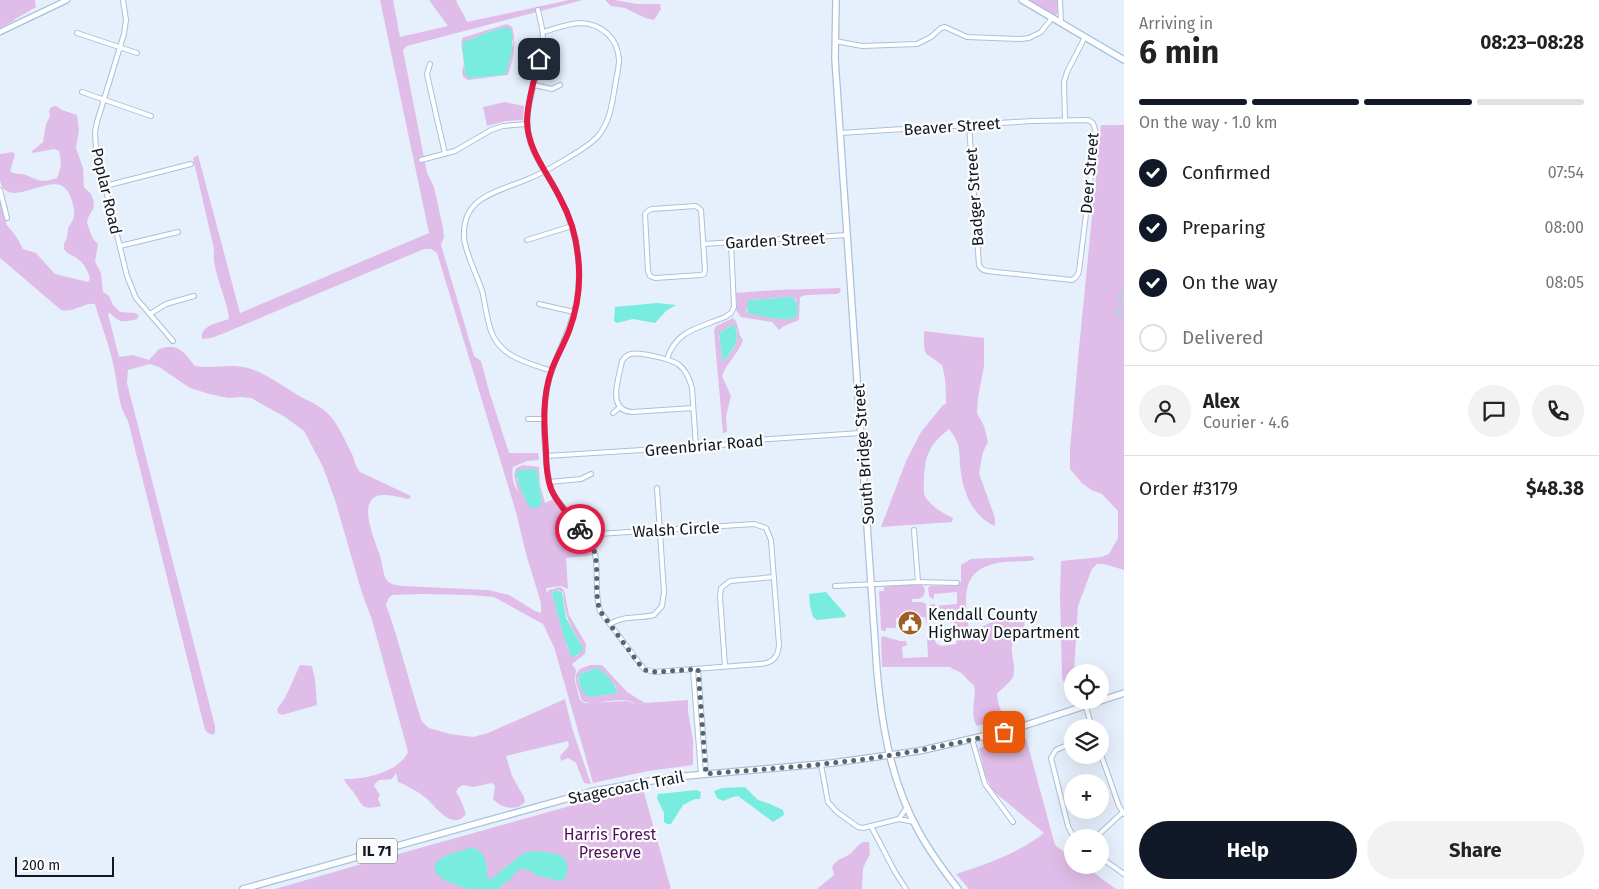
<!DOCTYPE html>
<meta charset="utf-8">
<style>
body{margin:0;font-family:"Fira Sans",sans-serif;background:#f2f2f2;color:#222;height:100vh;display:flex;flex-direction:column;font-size:19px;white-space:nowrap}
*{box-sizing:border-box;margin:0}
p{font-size:16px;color:#767676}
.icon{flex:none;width:28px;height:28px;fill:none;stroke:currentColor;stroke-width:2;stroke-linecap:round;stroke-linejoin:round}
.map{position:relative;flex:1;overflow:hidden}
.sheet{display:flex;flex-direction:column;background:#fff;width:475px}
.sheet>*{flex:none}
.fabs{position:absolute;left:1064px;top:664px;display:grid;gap:10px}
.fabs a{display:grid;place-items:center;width:45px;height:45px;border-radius:50%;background:#fff;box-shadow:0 5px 20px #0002;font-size:25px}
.scale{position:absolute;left:15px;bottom:12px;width:99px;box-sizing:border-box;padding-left:5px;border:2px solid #0f1821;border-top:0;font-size:14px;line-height:18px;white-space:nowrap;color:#0f1821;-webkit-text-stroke:4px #fcfcfc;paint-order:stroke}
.pin{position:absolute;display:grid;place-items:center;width:42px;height:42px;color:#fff;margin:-21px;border-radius:10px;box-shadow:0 2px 8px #0006}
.courier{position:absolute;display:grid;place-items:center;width:50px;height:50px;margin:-25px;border:4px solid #e11d48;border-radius:50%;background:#fff;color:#222;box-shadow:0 1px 6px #0007}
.overview em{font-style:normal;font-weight:700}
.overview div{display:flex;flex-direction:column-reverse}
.overview{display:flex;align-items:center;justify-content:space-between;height:85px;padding:0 15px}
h1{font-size:32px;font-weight:700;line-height:38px}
.bar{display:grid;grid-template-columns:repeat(4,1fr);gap:8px 5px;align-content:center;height:60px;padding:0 15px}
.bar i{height:6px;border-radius:4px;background:#e0e0e0}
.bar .current{background:#111827}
.bar p{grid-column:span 4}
.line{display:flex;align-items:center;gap:12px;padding:0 15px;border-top:1px solid #e0e0e0}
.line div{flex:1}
.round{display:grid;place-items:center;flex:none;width:52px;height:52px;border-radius:26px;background:#f2f2f2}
ol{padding:0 15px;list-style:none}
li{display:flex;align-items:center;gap:15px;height:55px}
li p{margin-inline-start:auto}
li .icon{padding:5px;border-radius:50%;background:#111827;color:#fff;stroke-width:4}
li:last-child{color:#767676}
li i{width:28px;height:28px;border:2px solid #e0e0e0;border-radius:50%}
.action{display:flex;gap:10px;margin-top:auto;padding:10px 15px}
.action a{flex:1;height:58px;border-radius:30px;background:#111827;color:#fff;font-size:20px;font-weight:700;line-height:58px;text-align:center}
.action a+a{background:#f2f2f2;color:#222}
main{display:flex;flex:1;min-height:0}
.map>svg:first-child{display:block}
</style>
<main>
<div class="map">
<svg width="1124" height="889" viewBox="0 0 1124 889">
<rect width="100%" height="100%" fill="#e6f0fc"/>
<g fill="#e0bde8" fill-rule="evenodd">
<path d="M0,0H35L36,7L15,19V20L0,28Z"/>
<path d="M380,0H393L400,37L448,26L429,0H456C459,8 464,14 467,22L569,0H583L407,46L403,50L427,173L434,187L443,228L444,237L441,245L474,356L481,361L489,391L509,453H538L539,460L527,461L513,467C511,476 514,485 518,492L514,475L516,468L523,465L539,467L540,485L545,503L554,499C566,512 588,539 592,555L566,558L568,589L561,586L546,588L547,593L549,590L560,587L564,590L569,615L586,644L585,654L572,664L576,670L575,681L580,700L584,703L627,701L636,704C620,694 598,707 582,701L576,682V674L580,669L590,665H602L627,692L645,703L688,700V712L693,740V765L648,771L593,783L554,647L543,624L494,597L470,595L419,594L392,595L388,599L386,605C400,643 409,683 422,722L429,728L450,734L473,737L488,733L565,699L572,728L591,784L584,783L576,763L568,758L561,761L560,756L569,746L568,741L506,756L512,776L524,797L525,802C516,812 501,808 493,799L495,786L492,783L473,787L463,785L458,788L456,792L460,798L466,814C453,832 435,806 426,798C417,791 408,786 398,782L396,773L392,779C384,781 378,777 374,786L380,795L378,799L381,806C361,811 363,805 354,793C351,788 346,785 344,779C364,780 399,772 408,752L372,620L361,590L335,500L323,467L304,431L285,417L251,398L241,397L228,398L209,394L190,388L159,367L150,364L128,370L127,383L215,726V733L213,735L208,733L205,730L128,421C118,406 118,386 114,368C110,347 101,325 95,304C84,302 75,313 61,310L0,258V193L2,199L8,207L6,224L16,236L23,249L36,253L55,274L84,281L88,282L90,279C89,273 84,263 79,260C75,256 66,254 64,249C63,245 65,241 67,238C68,234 67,230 69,226C71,223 73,221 74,216C75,208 71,194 65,188C50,173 7,211 0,181C0,173 0,162 0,154L13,152L15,155L10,171C15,175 20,173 26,175C40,181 41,183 57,178C61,168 62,162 59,151L54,149L33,153L32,151L43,142L46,124L50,116L49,111L51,107L56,106L62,110L77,115L79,130L76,148L83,168L84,187L91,194L94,202L93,209L88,218L87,223L93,239L98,244L95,262L101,273L103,292L109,296L113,305L120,312L135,313L139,315L137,319C123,322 121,324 110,313L108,314L119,357L133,355L149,360L159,349C180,343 183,352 195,366C213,369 230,363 248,368C268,374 285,388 303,398C313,403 324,408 331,417C340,428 346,442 352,454C355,460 355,467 360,472L411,496L410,498L408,499C399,497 386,493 377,496C358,503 375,540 379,553C382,559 383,575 386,579C389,585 397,585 403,586L488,590L509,595L535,611L541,613V603L526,554L516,512L437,253L431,249H424L222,334L211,338L202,339C200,325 218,323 229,319C227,297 211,270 214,249L193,158L198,155L240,313L429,233ZM533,469L537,471L542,503L530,507L523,495L517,478L520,470ZM558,590L563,592C565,620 571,625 583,648L578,655L575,656L568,650L552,593L554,591ZM593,669L604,673L616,687L617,693L592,697L580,685L578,678L580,674Z"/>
<path d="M605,0H615L637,4H660L661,9L654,20L645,18L625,8L611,6Z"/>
<path d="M1029,0H1058V13L1055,15H1053Z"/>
<path d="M507,24L512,27C517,42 513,61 508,75L468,80L463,77C461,71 463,69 464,64C464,55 460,48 462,38ZM506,27L513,41L510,60L505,75L471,78L465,73L463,43L488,32Z"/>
<path d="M505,102L524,106L523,120L506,121L487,126L483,107Z"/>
<path d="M1101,125H1124V570L1104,564H1097L1092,569L1078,606L1074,672H1072V680L1067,683L1063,681L1062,676L1060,598L1061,561L1101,557L1109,554L1118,538V511L1102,494L1091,490L1082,483L1070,469V449L1079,348Z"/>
<path d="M840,288L841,291L838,294L806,295L800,297L799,320L784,326L779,330L772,322L741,317L736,310L737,302L736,293L775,290ZM792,297L796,299L797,304L788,319L747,313L746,312L750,300Z"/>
<path d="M733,318C740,324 737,333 743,340C739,353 727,362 722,376L731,396L726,416L727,432L723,433L714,331L716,326ZM730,326L736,328C739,345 733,350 723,362L719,333Z"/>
<path d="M924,331L984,338V366L978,398L977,413L984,426L988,442L983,452L979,473L995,518V526C974,517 964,495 961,473C958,454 963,446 949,429C929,445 925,455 924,480C924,485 923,492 925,496C930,506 943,513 953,518L952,522L881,527L906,461L921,432L943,405L946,404C946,391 946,378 942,365C923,350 924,359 924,331Z"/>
<path d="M1032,556L1035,560C1025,562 1014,561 1004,562C960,567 964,596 969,630C988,629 1005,608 1024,619C1027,630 1016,632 1013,642C1009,653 1017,666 1013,677C1011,682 1001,689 997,694C998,704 999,711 1007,716L977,726C969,715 977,695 974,686C972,682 971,684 968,680C963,674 960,671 952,669L951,667H882L881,638L883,636L900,641H906L907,645L902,647L903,658L928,657L927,638L933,637L937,644L942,646L956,644C957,644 957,633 957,632L955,630L952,615L948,613L941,616L930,617L929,605L935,604V606L957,604V592L934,594V599L931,598L929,596L928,588L930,586L959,585L961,581V565L971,559Z"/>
<path d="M900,584L921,585L924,587L925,591L923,597L918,599H912V602H922L926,604L927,626L925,617L896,618V628H886V631H883L881,629L879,591H884V587Z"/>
<path d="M300,665L312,666L315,679L317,705L282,715L278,713L277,709L285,698Z"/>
<path d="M1026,738L1055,845L1072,858V865H1083L1116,889H969L956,874C987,864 1019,853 1044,833L993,791L985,775L979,748Z"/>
<path d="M643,789L671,889H275L365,863L367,859C372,856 379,854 384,858L584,802Z"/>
<path d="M863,842H869L870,854L863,868L862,889H817L834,875L832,867C838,858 842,859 850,854C855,850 857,845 863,842Z"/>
</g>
<g fill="#78ecdf">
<path d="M506,27L511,29C514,44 511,62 505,75L471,78L467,77L465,73L462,43L488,32Z"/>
<path d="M792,297C799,300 799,313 795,318C780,321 762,316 747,313L748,301L750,300Z"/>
<path d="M657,303L676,305L666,311L655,323L633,319L617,323L614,321L615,307Z"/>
<path d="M732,325H734C742,340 732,351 723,362L719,333Z"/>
<path d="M530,469L536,470L537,471L542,503C540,507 534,509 530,508L521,491L516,473L520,470Z"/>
<path d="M556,590L562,592L566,618L583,648L582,652L573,657L570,654L563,634L552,593Z"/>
<path d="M826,592L846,615L845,617L817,620L813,617L810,606L809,594Z"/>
<path d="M598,668C605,673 617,685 617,693L592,697L585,695L580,685L578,675L593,669Z"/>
<path d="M745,787L758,800L770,804L783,810L784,815L773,822L738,796L733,797L723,801L717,798L714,791L722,788Z"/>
<path d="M697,790L701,792L700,799H695L683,805L671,824H667L664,822V813L657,798L658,794Z"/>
<path d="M471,848C485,848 488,866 487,877L489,879H491L522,854L527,852L535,851L558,854L566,860L568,870L565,878L560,881L546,878L536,875L527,869H523L516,871L511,879L502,885L499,889H467L444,880L435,872V864C445,853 457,852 471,848Z"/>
</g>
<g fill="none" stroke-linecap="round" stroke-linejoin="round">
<path stroke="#78ecdf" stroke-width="1" d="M1124,289L1119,297L1121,305L1117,311L1118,314L1124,317"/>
<defs>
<g id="minor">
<path d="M123,0L126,20L124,34L97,122L95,132L96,149L127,276L136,298L173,341"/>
<path d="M1060,0L1061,23"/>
<path d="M538,10C540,19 543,29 543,39C542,72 522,103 529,136C532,154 545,171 554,187C574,221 583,260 577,299C573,325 560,346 552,370C543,396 543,422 545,449C547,466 547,481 555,497C567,512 590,536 595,554C599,572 594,593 600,611L644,669L654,672L760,664C773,663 778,657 779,645L771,540L766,528L754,524L598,534L587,537"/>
<path d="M543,32C554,29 567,24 579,23C601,23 618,38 619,60C619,69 616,78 615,86C612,104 610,122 598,136C588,148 543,173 528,179C498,192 462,196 464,237C465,254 478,276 483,294C485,306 487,319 491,331C500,357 528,363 552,371"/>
<path d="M77,33L137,53"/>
<path d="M835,41L862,46L917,44L931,37L941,28L945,27L967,37L1020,39L1029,38L1041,32L1052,18"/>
<path d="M430,64L427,74L428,79L445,154"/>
<path d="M534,85L552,89L560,85"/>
<path d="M82,92L151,116"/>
<path d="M1065,119L1064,82L1067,72L1085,37"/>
<path d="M840,133L1032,121L1088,120L1093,123L1096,133L1079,271C1078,276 1076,278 1072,280L996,272C989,271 982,272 979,265L969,125"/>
<path d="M421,160L455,151L491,130L503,126L527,124"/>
<path d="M105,186L191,164"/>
<path d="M0,190L7,218"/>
<path d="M696,206L701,210L705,270L704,274L701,275L655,278L650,276L648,271L645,214L649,210L652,209Z"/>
<path d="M527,240L572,226"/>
<path d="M703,244L847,235"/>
<path d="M120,246L178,232"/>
<path d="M539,304L574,312"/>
<path d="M150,314L166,304L194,296"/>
<path d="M667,359C676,330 699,328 725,317L731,313L734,307L731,242"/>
<path d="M693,408L632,412C606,410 619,378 622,361C624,358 626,355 631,354C640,352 670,359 678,364C686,370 689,378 692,388L696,447"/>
<path d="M613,413L619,408"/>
<path d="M528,419H544"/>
<path d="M546,456L722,445L756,440L861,433"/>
<path d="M549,482L581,479L591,474"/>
<path d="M914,530L918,582"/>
<path d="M835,586L918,582L957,583"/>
<path d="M610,624C624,615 639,619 654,615L662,606L664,592L657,488"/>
<path d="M725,666L720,597L721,588L730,581L774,577"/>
<path d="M693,669L701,774"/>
<path d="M698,669L706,774"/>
<path d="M1086,707L1092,728"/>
<path d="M972,739L985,784L1013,822"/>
<path d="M1072,743L1056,750L1051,758L1068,826L1074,838"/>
<path d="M1100,752L1119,806L1124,814"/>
<path d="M821,765L828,802L837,812L858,827L863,828L899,819L914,822"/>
<path d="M899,819L907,807"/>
<path d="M871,826L895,872L906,889"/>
<path d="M1095,838L1122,813"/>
<path d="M1100,857L1124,874"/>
</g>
<path id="tertiary" d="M0,32L67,0"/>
<g id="primary">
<path d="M1022,0L1124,60"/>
<path d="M243,889L594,791L674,777L832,763L919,751L1014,729L1124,693"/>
</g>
<path id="trunk" d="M836,0L835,59L877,671C882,727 891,782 919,832C930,852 944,871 958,889"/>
</defs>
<use href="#minor" stroke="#a9c0dc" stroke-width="6"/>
<use href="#tertiary" stroke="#a9c0dc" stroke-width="7"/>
<use href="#primary" stroke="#a9c0dc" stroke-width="8"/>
<use href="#trunk" stroke="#a9c0dc" stroke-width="8"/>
<use href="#minor" stroke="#fff" stroke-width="4"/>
<use href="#tertiary" stroke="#fff" stroke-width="4.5"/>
<use href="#primary" stroke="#fff" stroke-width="5.5"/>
<use href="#trunk" stroke="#fff" stroke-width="5.5"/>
</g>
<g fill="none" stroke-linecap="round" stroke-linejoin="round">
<path stroke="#5a646e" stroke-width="5" stroke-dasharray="0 9" d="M580,529C584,534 589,539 592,545C601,566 593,590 600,611L640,665L645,670L656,672L698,669L706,774C748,770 790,768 832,763C890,757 947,746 1004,732"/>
<path stroke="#e11d48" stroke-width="6" d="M539,59C535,79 527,101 527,122C528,151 548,173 560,198C570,216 576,236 578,256C581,281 578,307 569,331C564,344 557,356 552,369C542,396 544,424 546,452C546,464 547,477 551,489C556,502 571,518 580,529"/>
</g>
<defs>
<symbol id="civic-disc" viewBox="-11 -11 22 22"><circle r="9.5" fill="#9d5f25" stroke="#fcfcfc"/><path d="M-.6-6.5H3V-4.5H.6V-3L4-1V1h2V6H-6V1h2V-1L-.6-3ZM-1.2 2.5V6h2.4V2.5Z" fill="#fff"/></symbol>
</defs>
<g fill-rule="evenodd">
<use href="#civic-disc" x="896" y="609" width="28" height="28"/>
</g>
<g text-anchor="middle" stroke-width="4.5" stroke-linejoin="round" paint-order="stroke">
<rect fill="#fcfcfc" stroke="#565c63" stroke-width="1" x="357" y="838.5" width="40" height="25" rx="4"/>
<g font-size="15" font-weight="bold" fill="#0f1821">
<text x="377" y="856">IL 71</text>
</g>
<g font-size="16" fill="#0f1821" stroke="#fcfcfc">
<text transform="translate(952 126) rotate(-4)" y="6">Beaver Street</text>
<text transform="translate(1089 173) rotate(-85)" y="6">Deer Street</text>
<text transform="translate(107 191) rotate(77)" y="6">Poplar Road</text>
<text transform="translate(974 197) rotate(-94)" y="6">Badger Street</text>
<text transform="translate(775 240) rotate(-3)" y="6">Garden Street</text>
<text transform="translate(704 445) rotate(-5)" y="6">Greenbriar Road</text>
<text transform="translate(863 454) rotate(-94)" y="6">South Bridge Street</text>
<text transform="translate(676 529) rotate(-3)" y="6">Walsh Circle</text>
<text transform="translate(626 787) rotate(-11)" y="6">Stagecoach Trail</text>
</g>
<g font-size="16" fill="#0f1821" stroke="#fcfcfc" text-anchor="start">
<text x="928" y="620">Kendall County<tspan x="928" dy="18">Highway Department</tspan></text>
</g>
<g font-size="16" fill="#52105f" stroke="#fcfcfc">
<text x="610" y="840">Harris Forest<tspan x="610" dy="18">Preserve</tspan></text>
</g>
</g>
</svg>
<div class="fabs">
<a><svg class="icon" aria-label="locate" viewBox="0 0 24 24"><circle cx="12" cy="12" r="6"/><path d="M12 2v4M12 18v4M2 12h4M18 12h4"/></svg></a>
<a><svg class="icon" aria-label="layers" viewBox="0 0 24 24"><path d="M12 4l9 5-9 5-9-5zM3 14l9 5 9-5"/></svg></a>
<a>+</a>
<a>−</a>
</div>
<div class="scale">200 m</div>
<div class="pin" style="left:1004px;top:732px;background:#ea580c"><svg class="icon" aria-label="bag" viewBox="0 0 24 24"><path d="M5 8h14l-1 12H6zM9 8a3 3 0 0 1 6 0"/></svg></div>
<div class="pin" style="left:539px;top:59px;background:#1f2937"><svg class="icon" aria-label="home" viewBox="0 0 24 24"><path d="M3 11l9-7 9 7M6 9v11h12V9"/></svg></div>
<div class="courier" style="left:580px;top:529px"><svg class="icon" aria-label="bike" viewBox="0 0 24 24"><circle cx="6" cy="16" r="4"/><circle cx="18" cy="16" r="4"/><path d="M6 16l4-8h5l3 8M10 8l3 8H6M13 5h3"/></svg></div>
</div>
<section class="sheet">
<div class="overview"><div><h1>6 min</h1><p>Arriving in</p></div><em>08:23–08:28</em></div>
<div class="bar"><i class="current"></i><i class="current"></i><i class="current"></i><i></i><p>On the way · 1.0 km</p></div>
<ol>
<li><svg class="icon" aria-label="check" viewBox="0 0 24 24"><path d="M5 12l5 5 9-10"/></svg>Confirmed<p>07:54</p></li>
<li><svg class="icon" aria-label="check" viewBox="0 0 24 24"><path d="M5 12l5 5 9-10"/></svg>Preparing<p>08:00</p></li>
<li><svg class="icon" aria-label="check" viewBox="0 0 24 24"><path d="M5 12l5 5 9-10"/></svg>On the way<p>08:05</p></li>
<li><i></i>Delivered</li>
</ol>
<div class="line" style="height:90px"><a class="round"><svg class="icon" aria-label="person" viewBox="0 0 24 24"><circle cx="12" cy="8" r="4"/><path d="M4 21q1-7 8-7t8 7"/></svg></a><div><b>Alex</b><p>Courier · 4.6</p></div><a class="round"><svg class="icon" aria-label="chat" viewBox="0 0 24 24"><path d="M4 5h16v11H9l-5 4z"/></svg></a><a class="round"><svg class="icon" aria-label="phone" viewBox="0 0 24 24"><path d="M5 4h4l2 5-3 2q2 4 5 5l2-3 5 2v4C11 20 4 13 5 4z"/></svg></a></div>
<div class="line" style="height:65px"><div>Order #3179</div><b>$48.38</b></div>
<div class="action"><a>Help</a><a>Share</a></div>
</section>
</main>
